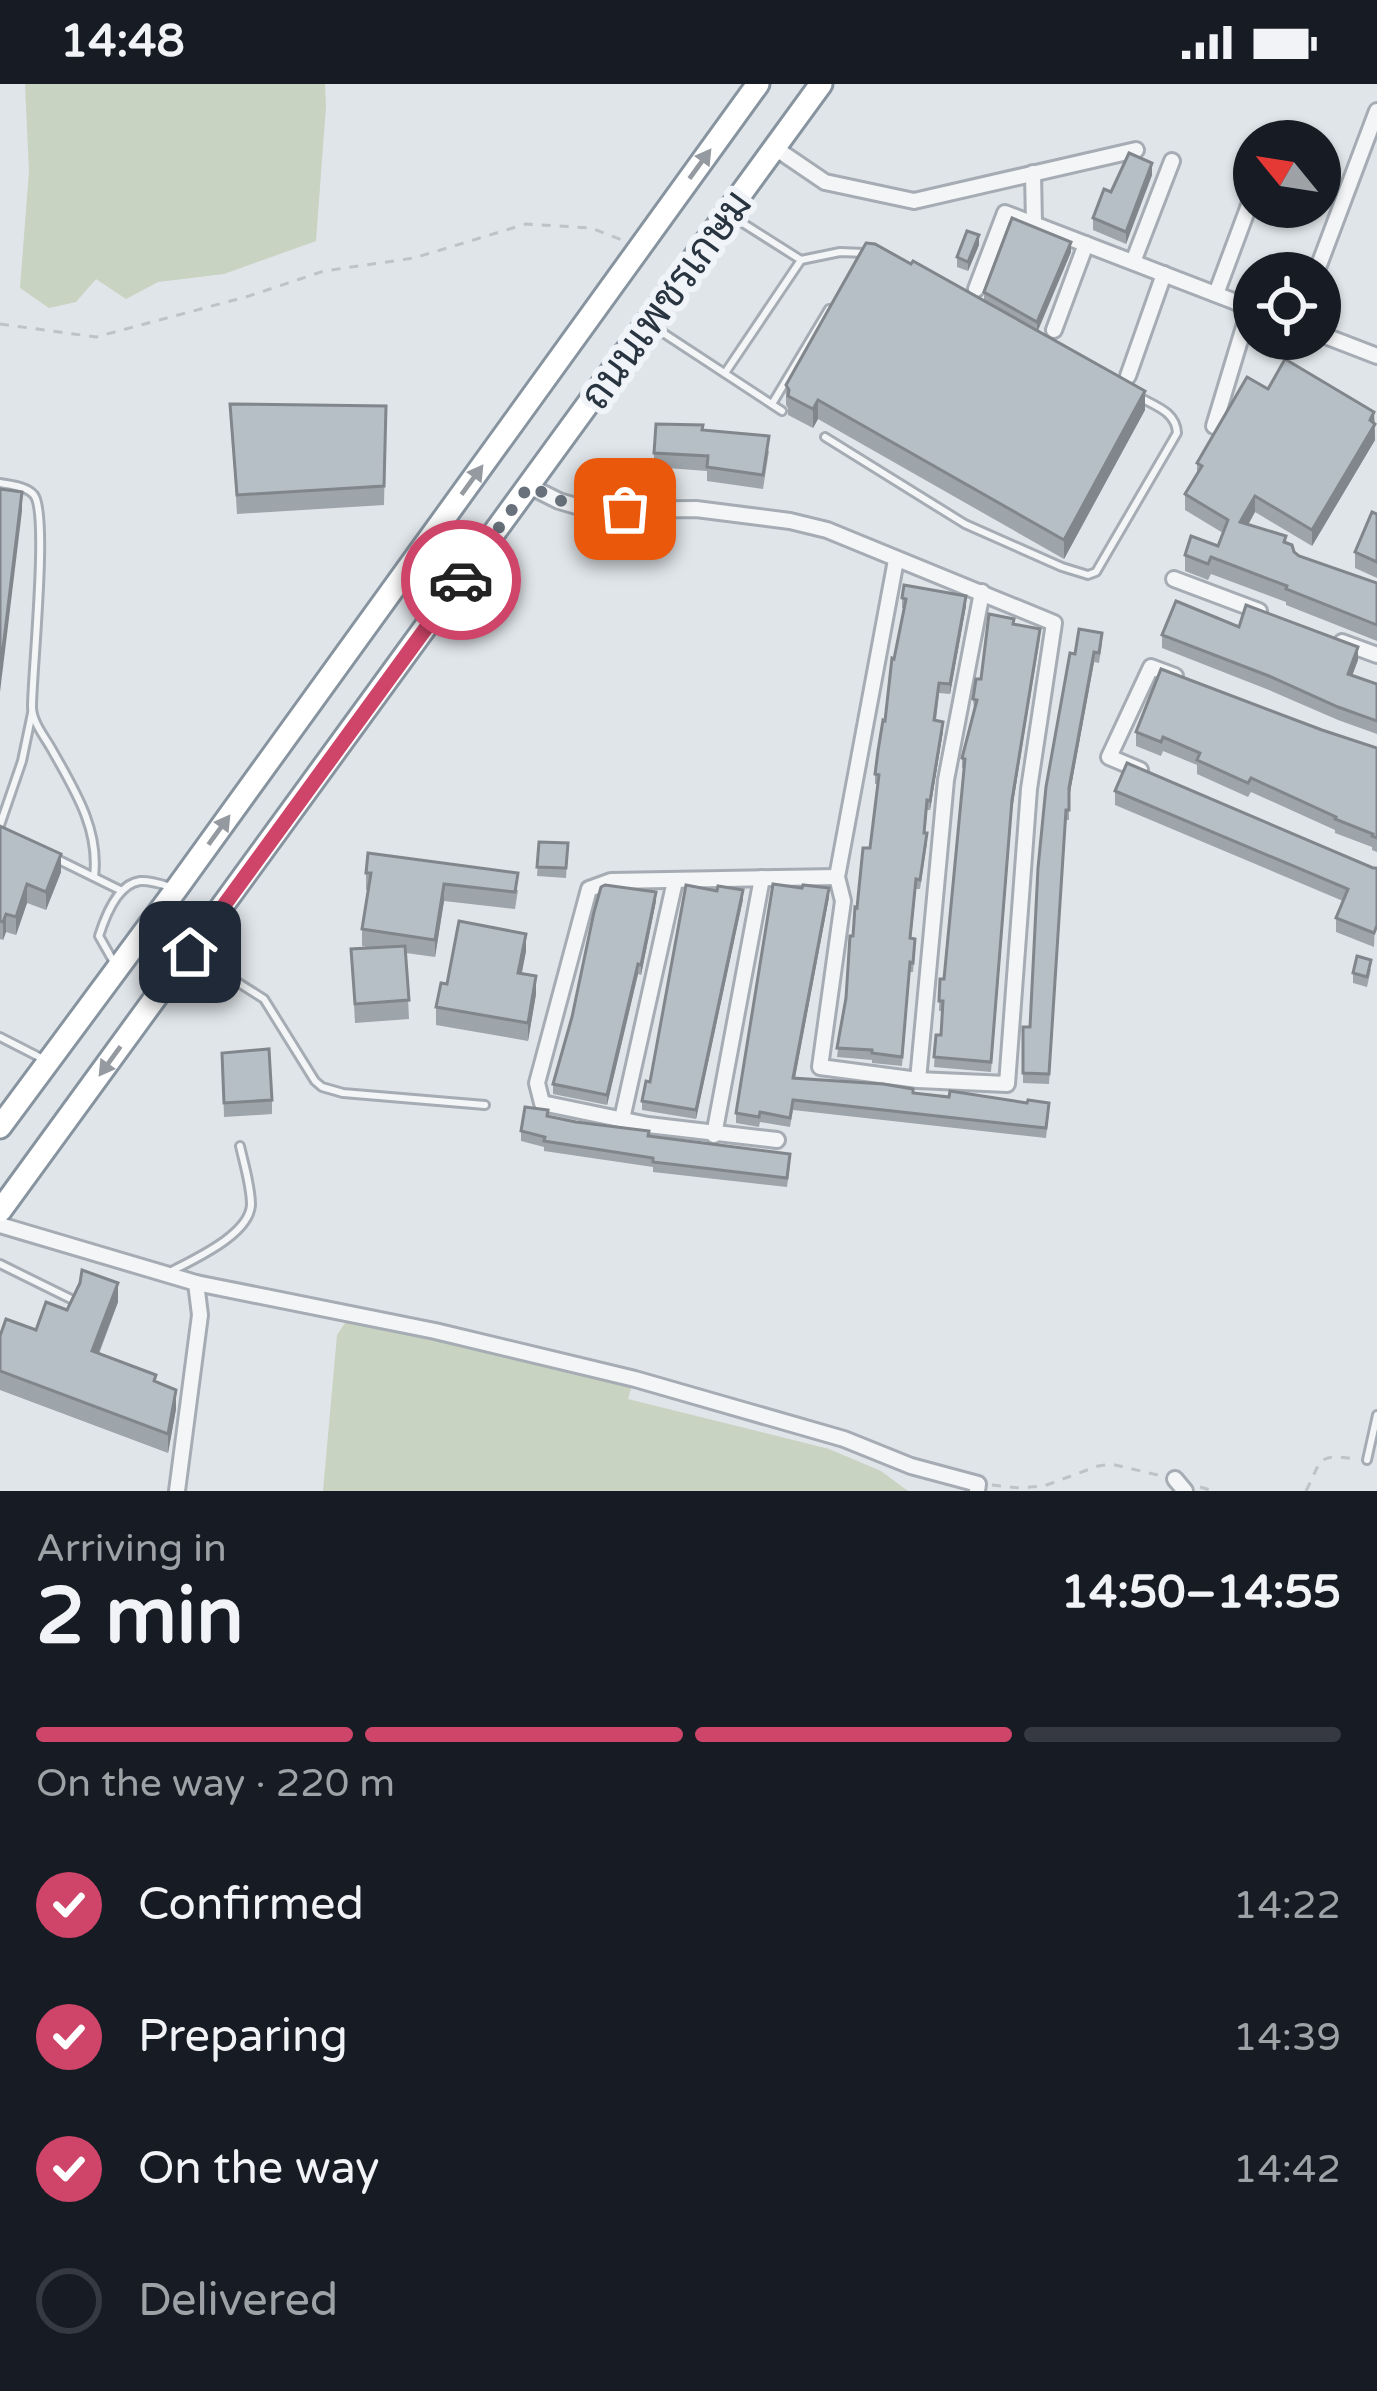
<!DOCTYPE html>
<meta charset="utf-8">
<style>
body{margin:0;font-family:"Varela Round",Sarabun,sans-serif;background:#242831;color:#f1f3f6;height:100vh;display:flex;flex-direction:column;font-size:45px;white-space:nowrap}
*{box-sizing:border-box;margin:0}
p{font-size:39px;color:#9ea1a6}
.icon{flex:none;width:66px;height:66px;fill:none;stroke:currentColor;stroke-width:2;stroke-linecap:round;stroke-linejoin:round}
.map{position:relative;height:1407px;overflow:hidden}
.sheet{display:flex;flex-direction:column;background:#171b24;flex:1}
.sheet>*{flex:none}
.needle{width:78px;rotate:300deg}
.controls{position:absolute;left:1233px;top:36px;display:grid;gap:24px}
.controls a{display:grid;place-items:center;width:108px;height:108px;border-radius:50%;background:#171b24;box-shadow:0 3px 9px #0004;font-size:60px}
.pin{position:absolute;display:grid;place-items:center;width:102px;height:102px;color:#fff;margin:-51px;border-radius:24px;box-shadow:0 6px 18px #0006}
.courier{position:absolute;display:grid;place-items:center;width:120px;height:120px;margin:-60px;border:9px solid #cf4569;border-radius:50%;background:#fff;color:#222;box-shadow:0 3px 15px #0007}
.headline em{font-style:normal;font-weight:700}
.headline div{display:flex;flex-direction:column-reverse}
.headline{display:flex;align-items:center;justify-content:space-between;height:204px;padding:0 36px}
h1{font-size:78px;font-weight:700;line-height:90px}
.bar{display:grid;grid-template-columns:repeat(4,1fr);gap:18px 12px;align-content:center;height:144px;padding:0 36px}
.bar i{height:15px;border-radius:9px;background:#363941}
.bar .current{background:#cf4569}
.bar p{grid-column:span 4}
ol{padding:0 36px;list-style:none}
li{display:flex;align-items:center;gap:36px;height:132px}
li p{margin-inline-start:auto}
li .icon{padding:12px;border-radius:50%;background:#cf4569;color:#fff;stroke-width:4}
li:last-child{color:#9ea1a6}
li i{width:66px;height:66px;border:6px solid #363941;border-radius:50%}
.status{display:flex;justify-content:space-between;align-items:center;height:84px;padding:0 60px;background:#171b24;direction:ltr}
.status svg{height:33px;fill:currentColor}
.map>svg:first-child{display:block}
</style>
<div class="status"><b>14:48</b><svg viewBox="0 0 49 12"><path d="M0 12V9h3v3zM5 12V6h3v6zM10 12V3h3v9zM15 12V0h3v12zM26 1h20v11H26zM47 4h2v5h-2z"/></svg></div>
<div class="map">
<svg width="1377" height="1407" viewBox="0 0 1377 1407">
<rect width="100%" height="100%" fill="#e0e5e9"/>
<g fill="#c8d3c1">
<path d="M25,0H325L326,22L316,157L224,190L158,198L126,215L96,195L76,218L49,224L20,204L29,87Z"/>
<path d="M353,1227L632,1301L628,1315L829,1365L881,1387L908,1407H323L337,1251Z"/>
</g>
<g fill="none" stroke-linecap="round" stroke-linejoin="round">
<defs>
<g id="service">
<path d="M730,131L801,176L840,168L865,169"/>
<path d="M651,241L782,327"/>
<path d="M725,289L801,176"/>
<path d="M772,320L829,225"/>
<path d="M825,353L965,440L1062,483L1088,491L1096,488L1177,349C1176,329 1158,323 1141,314"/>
<path d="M0,399C10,401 27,402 34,411C49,430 32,589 32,623C32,637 44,652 51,664C74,705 100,745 94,793"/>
<path d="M0,741L22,677L32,629"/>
<path d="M59,776L122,807"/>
<path d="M193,870L264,915L315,997L322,1003L343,1009L485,1021"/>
<path d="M116,882L99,852C105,833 117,800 140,797C150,796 161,800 171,803"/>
<path d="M0,953L45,976"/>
<path d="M0,1180L73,1216"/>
<path d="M170,1188C194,1175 249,1151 251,1121C251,1102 244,1080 240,1062"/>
<path d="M1367,1376L1377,1331"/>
</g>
<g id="minor">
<path d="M775,64L825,98L914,117L1136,66"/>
<path d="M1033,89L1034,140"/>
<path d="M1133,178L1172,77"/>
<path d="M1316,189L1377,27"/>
<path d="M976,205L1005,129L1254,225"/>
<path d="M1216,210L1254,108"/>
<path d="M1054,246L1086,160"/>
<path d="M1320,250L1377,272"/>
<path d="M1128,292L1164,190"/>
<path d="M1214,342L1250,223"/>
<path d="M529,402L559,417L590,426L696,425L790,437L827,446L1054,539L1029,705L1007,1000L918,996L820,983L843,817L837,793L896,476"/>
<path d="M1174,495L1259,527"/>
<path d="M1342,558L1377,571"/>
<path d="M1140,686L1109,673L1151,583L1175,592"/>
<path d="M918,996L946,696L982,508"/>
<path d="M622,1035L675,797"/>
<path d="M714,1051L762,794"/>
<path d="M777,1056L648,1041L542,1019L537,999L589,805L611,797L837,793"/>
<path d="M0,1141L196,1199L435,1247L635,1295L844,1355L911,1382L978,1400L977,1407"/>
<path d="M1175,1395L1185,1407"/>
<path d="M177,1407L200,1231L196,1199"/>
</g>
<g id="trunk">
<path d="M0,1043L177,804L758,0"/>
<path d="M0,1127L821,0"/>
</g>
</defs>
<use href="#service" stroke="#a5acb3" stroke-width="12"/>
<use href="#minor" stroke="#a5acb3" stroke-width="20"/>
<use href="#trunk" stroke="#8794a0" stroke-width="27"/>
<g stroke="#bec3c8" stroke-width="3" stroke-dasharray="9 9" stroke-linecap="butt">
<path d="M0,240L96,253L249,212L324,187L414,174L526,140L591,144L622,156"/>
<path d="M992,1401L1020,1404L1044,1402L1098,1382L1111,1380L1162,1392"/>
<path d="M1200,1403L1214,1407"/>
<path d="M1306,1407C1322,1376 1316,1369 1355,1375"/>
</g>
<use href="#service" stroke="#f3f5f7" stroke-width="6"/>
<use href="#minor" stroke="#f3f5f7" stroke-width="14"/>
<use href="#trunk" stroke="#fff" stroke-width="21"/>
</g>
<g fill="#9da4aa">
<path d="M1152,91L1126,160L1093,146V134L1111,108Z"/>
<path d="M979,161L968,187L957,183V173Z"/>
<path d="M1071,168L1038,247L1145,326L1064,475L818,335L813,344L788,331V324L786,321V301L911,180L984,216V208Z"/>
<path d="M1268,305L1374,328L1375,356L1312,462L1255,428L1248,441L1286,459L1299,472L1377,499V557L1286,521V518L1211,490L1208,496L1185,487V471L1218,462L1223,449L1185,426V410L1197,390V379Z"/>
<path d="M230,320L386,322L384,421L237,430Z"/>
<path d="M703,346L769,367L763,405L707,397V387L654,383V369Z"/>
<path d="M1377,430V494L1355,484V468Z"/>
<path d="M902,514L966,522L950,610L939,609L936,637L943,647L930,726H927L925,749L927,759L920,805H916L911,855L915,865L913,888H910L902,982L872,979V976L837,973L853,852L870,764L878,700H875V690L904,524H902Z"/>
<path d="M1013,540L1040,554L1012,726L991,988L934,983L936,951H941L943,927H939L940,895H944L964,684H962V674L974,625L973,615L981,595Z"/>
<path d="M1239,543L1358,576L1352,591L1377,600V650L1338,636L1269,606L1162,564V551Z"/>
<path d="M1102,559L1099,579L1094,578L1069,714V736H1066L1049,1000L1023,999V943H1030L1075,570Z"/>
<path d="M1322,646L1377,664V768L1372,766V763L1335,749V746L1251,708L1248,713L1197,690V681L1163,667L1161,672L1136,662V648Z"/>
<path d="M1115,707L1373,784H1377L1374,863L1336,848V834L1343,817L1115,721Z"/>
<path d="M0,742L61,788L46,826L27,819L16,851L6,848L3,856L0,855Z"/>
<path d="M539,758L568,759L566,794L537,792Z"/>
<path d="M366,789L518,806L515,825L444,817L435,873L406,869L409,935L355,939L351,865L372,864L362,862V845L368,806H366Z"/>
<path d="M829,813L795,994L1049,1028L1046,1054L793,1026L790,1043L760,1038L759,1043L736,1039V1029Z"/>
<path d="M743,815L696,1035L642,1026V1017L650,998Z"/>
<path d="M656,817L641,891L638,890L607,1021L553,1010V1000L572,933Z"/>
<path d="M526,867L522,889L536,910L528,957L436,941V923L447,900Z"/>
<path d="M1371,885L1367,903L1353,899V889Z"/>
<path d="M222,969L272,1016V1030L224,1033Z"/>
<path d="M548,1032L790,1080L787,1103L653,1088V1083L544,1067V1063L521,1057V1047Z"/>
<path d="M118,1218L99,1270L156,1298L176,1325L168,1369L0,1306V1252L36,1246L67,1226Z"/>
</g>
<g fill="#80868b">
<path d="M1152,79V91L1126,160V148Z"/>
<path d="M979,151V161L968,187V178Z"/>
<path d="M1071,158V168L1037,248V238Z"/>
<path d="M1145,307V326L1064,475V456Z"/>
<path d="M818,316V335L813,344V325Z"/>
<path d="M1374,328L1375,356L1312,462V446Z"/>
<path d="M22,408V427L0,608V589Z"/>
<path d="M1255,412V428L1240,455V438Z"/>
<path d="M966,512V522L950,610V600Z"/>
<path d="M1040,545L1012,726L991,988L1012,716Z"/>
<path d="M1358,563V576L1348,603V590Z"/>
<path d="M1094,568V578L1069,714V704Z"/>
<path d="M943,638V647L930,726V717Z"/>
<path d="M61,770V788L46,826V808Z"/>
<path d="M27,800V819L16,851V833Z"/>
<path d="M444,800V817L435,873V856Z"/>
<path d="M829,804V813L793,1004V994Z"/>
<path d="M743,806V815L696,1035V1026Z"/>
<path d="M656,808V817L641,891V881Z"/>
<path d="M6,830V848L3,856V838Z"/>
<path d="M526,850V867L518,906V889Z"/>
<path d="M638,880V890L607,1021V1011Z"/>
<path d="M536,892V910L528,957V939Z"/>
<path d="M118,1199V1218L92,1286V1267Z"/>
<path d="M176,1306V1325L168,1369V1350Z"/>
</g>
<g fill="#b7bfc6" stroke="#80868b" stroke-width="3">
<path d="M1129,69L1152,79L1126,148L1093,134L1104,105L1111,108Z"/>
<path d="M1012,134L1071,158L1037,238L984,208Z"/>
<path d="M967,147L979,151L968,178L957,173Z"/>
<path d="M866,159L875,160L911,180L913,177L1145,307L1064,456L818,316L813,325L788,312L789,306L786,301Z"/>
<path d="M1285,275L1374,328L1370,336L1375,340L1312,446L1255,412L1240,438L1286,452L1284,458L1292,461L1294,468L1299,472L1377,499V541L1286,505L1287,502L1211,473L1208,480L1185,471L1191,452L1218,462L1228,436L1185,410L1202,382L1197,379L1247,293L1268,305Z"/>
<path d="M230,320L386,322L384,402L237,411Z"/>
<path d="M656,340L703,341L702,346L769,352L763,391L707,383L708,372L654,369Z"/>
<path d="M0,405L22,408L0,589Z"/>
<path d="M1372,428L1377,430V478L1355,468Z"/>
<path d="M904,501L966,512L950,600L939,599L934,636L943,638L930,717L927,716L924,749H927L920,796L916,795L910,854L915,855L913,879L910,878L902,973L872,969V966L837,964L846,914L850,852H853L855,823L857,824L863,764H870L879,691L875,690L878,667L883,636L885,637L892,574L894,575L906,515L902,514Z"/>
<path d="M1176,517L1239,543L1246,521L1358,563L1348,590L1377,600V637L1338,623L1269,592L1162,551Z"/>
<path d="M989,530L1014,535L1013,540L1040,545L1012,716L991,978L934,973L936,951H941L943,917H939L940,895H944L965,675L962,674L977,616L973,615L976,595H981Z"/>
<path d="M1079,545L1102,549L1099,569L1094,568L1069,704V726H1066L1049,990L1023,989V943H1030L1038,784L1046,703L1070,569L1075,570Z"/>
<path d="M1161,585L1322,646L1377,664V754L1372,752L1373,750L1335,735L1336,733L1251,694L1248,699L1197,676L1200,669L1163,653L1161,658L1136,648Z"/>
<path d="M1127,679L1373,784H1377V841L1374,849L1336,834L1348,805L1115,707Z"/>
<path d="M0,742L61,770L46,808L27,800L16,833L6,830L3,838L0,837Z"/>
<path d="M539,758L568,759L566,784L537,783Z"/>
<path d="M368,769L518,789L515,808L444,800L435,856L362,845L371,789H366Z"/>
<path d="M773,800L802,804L803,801L829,804L793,994L883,1000L913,1005V1009L949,1013L950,1007L1027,1019L1028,1016L1049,1019L1046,1044L793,1016L790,1034L760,1028L759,1033L736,1029Z"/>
<path d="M605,801L656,808L641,881L638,880L607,1011L553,1000L572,933L594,828L601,803Z"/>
<path d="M686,801L717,807L718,802L743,806L696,1026L642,1017L646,997L650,998Z"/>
<path d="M459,837L526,850L518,889L536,892L528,939L436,923L441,899L447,900Z"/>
<path d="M405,862L409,916L355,920L351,865Z"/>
<path d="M1357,872L1371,876L1367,893L1353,889Z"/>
<path d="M269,965L272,1016L224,1019L222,969Z"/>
<path d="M525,1023L548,1026L547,1032L576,1038L649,1047L648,1052L790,1070L787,1094L653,1078V1074L544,1057L545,1053L521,1047Z"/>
<path d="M82,1186L118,1199L92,1267L156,1291L154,1297L176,1306L168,1350L0,1287V1252L6,1235L36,1246L46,1218L67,1226L80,1199Z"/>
</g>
<defs><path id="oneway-solid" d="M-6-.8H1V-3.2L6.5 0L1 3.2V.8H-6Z" transform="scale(3)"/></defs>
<g fill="#949aa0">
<use href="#oneway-solid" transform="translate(700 80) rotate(-54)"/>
<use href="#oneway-solid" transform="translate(472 396) rotate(-54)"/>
<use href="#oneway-solid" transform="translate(219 746) rotate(-54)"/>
<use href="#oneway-solid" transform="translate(110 977) rotate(126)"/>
</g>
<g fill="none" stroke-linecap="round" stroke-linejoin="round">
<path stroke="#69727c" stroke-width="12" stroke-dasharray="0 21.6" d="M461,496L529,402L577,424L625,425"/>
<path stroke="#cf4569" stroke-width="15" d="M190,868L461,496"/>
</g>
<g text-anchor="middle" stroke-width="12" stroke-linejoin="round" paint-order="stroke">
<g font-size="42" fill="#293441" stroke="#f0f3f7">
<text transform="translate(665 215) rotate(-54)" y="15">ถนนเพชรเกษม</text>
</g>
</g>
</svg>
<div class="controls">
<a><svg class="needle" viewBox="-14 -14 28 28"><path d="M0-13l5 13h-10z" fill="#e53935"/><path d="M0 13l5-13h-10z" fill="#9ea1a6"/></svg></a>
<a><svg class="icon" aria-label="locate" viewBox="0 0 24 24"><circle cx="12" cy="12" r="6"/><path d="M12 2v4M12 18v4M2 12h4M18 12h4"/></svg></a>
</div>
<div class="pin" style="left:625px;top:425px;background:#ea580c"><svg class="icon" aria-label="bag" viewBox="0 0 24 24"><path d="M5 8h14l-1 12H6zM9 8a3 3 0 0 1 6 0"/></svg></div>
<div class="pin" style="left:190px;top:868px;background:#1f2937"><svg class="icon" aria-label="home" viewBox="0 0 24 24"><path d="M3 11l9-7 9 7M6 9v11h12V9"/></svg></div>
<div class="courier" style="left:461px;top:496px"><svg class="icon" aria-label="car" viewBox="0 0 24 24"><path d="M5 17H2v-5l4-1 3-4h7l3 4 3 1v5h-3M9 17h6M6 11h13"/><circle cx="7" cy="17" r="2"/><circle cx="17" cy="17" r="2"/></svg></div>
</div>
<section class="sheet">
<div class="headline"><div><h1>2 min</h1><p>Arriving in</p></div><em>14:50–14:55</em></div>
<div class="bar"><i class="current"></i><i class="current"></i><i class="current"></i><i></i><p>On the way · 220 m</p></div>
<ol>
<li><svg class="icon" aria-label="check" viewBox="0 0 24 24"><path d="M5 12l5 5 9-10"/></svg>Confirmed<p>14:22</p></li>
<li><svg class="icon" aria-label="check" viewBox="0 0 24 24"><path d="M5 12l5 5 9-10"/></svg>Preparing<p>14:39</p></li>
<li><svg class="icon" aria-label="check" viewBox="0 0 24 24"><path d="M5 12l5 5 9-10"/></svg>On the way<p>14:42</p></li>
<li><i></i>Delivered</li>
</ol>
</section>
